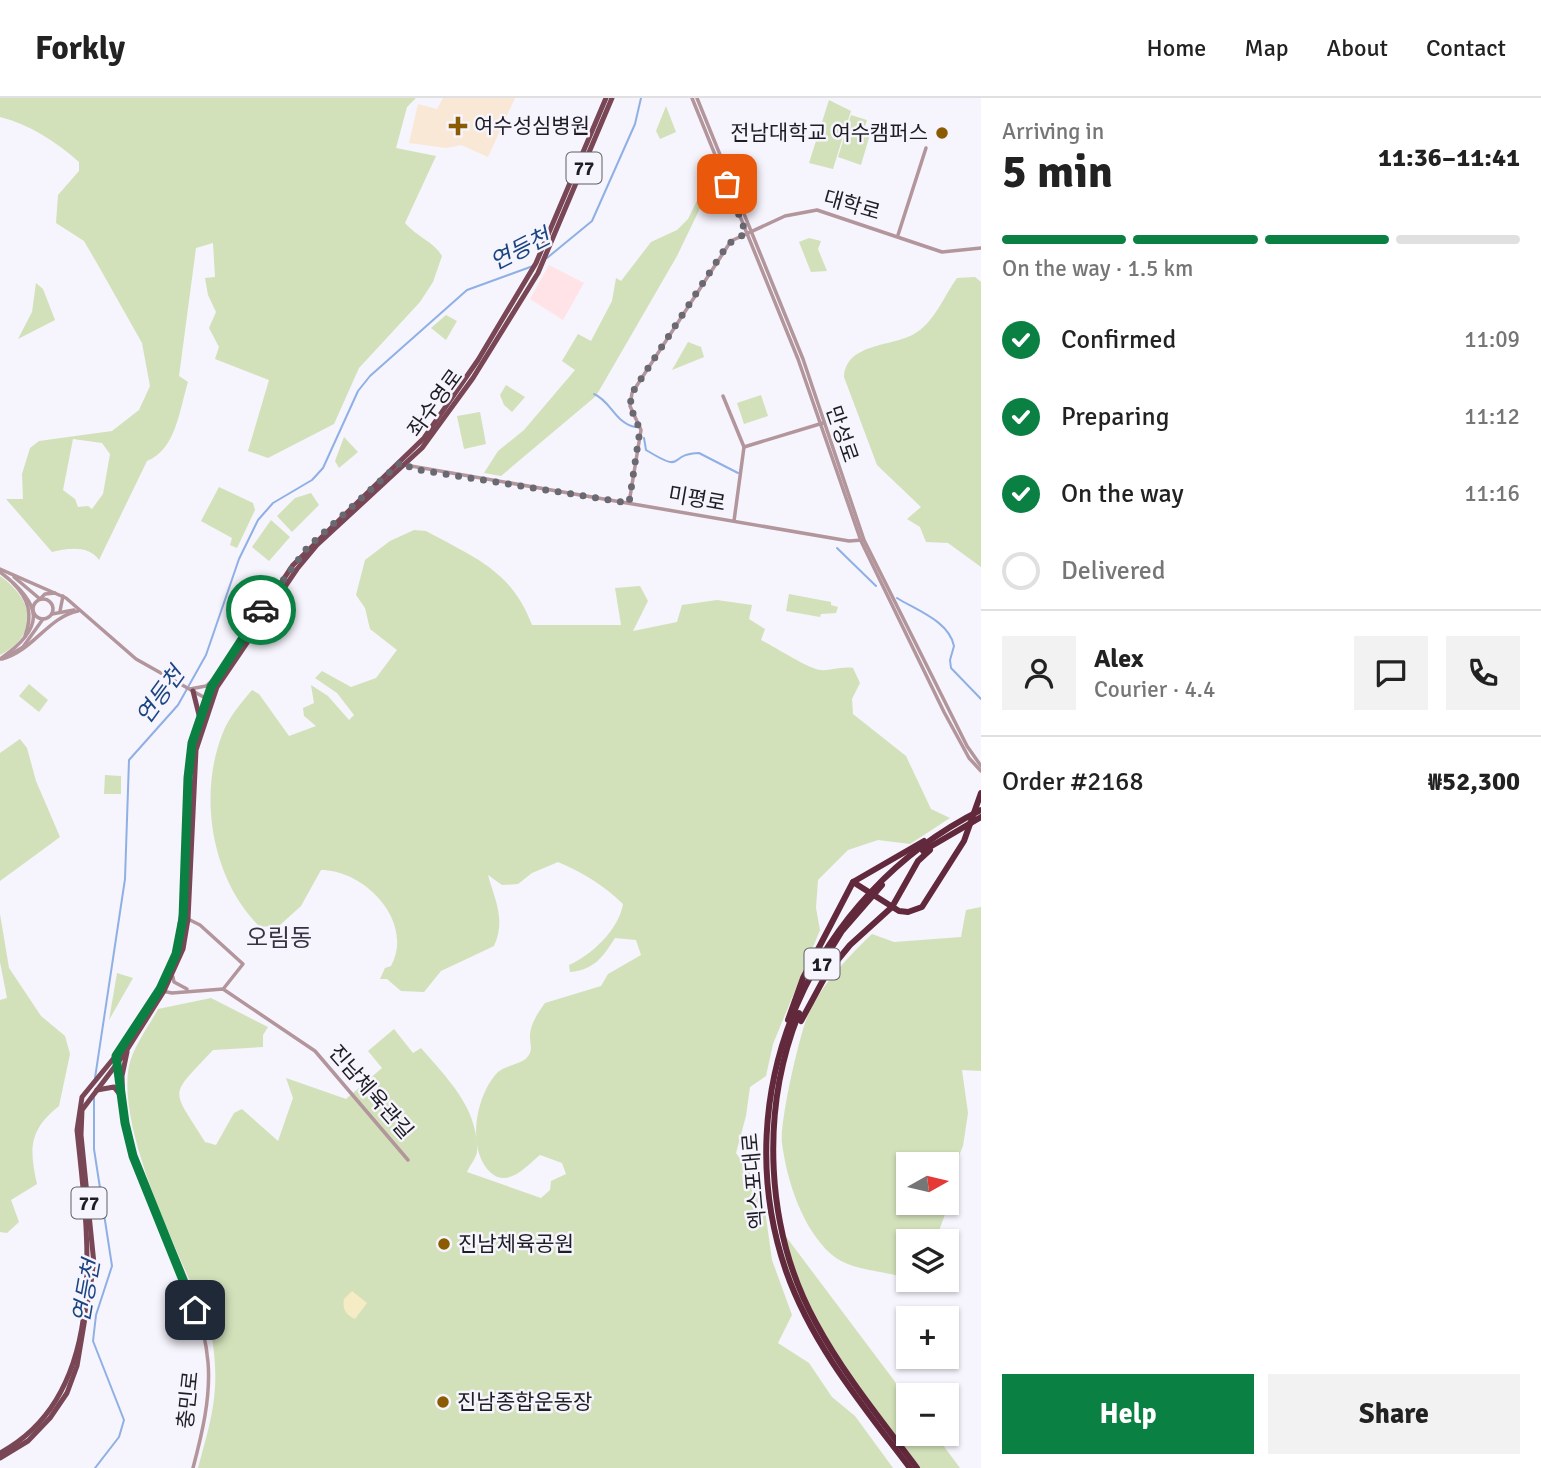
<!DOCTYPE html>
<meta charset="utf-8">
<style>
body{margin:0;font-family:Signika,"Noto Sans KR",sans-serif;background:#f2f2f2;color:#222;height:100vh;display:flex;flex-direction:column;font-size:26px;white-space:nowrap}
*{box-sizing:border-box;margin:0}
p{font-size:23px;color:#767676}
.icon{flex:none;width:38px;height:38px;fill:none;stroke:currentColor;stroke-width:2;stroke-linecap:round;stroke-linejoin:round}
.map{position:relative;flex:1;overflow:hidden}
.sheet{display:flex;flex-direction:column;background:#fff;width:560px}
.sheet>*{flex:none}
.needle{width:46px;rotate:82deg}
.fabs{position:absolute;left:896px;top:1054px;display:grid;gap:14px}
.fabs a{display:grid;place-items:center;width:63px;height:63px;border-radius:0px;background:#fff;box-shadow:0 2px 5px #0004;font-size:35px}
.pin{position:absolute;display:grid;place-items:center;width:60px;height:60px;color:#fff;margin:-30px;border-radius:14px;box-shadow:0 4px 10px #0006}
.courier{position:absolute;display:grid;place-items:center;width:70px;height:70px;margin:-35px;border:5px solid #0b8043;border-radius:50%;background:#fff;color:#222;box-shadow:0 2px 9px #0007}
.summary em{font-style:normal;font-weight:700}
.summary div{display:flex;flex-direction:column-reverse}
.summary{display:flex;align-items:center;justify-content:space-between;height:119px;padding:0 21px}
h1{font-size:46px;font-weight:700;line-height:52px}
.bar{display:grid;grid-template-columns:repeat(4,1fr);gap:10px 7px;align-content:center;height:84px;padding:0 21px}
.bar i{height:9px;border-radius:5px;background:#e0e0e0}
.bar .selected{background:#0b8043}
.bar p{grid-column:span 4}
.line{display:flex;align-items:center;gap:18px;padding:0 21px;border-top:2px solid #e0e0e0}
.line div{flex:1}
.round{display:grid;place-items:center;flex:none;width:74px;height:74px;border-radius:0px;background:#f2f2f2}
ol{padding:0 21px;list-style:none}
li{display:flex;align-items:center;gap:21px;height:77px}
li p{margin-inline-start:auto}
li .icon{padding:7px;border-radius:50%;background:#0b8043;color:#fff;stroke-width:4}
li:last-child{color:#767676}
li i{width:38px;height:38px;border:4px solid #e0e0e0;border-radius:50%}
.action{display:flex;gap:14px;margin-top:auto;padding:14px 21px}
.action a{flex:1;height:80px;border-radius:0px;background:#0b8043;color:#fff;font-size:28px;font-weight:700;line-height:80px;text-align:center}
.action a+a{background:#f2f2f2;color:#222}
header{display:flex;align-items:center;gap:42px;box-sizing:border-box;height:98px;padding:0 35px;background:#fff;border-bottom:2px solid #e0e0e0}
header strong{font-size:33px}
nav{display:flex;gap:38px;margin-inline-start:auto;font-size:24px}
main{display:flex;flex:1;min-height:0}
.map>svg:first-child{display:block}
</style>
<header>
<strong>Forkly</strong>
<nav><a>Home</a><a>Map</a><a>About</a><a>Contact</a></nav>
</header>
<main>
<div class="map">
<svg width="981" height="1370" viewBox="0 0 981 1370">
<rect width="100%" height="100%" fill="#f6f4fc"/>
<path fill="#ffe3e6" d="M549,167L584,185L563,222L530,201Z"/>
<path fill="#fae8d7" d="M443,0H515L488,59L461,47L446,50L409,45L418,6L437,11Z"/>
<g fill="#d2e1ba" fill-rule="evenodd">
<path d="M0,0H416L407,9L396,50L436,58L405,125C416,138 434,144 442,158L433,184L420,204L359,270L334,326L268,360L248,353L269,282L215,261L219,249L209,230L216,214L208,197L205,180L215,179L213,145L196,150L179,278L188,284C179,313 176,351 147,363L99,462C89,447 68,450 52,454L6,401H23L22,376L30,350L39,343L112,333L139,312L150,288L142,245L98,167L84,143L56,125L58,97L79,73V64C55,43 31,27 0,19ZM73,341L102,345L110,356L103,396L92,411L88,408L78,409L75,401L63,392Z"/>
<path d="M829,2L851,13L833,71L809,65Z"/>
<path d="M666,8L676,34L660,41L656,33Z"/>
<path d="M851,17L867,22L864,31L871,33L861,67L838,59Z"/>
<path d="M713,70L718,73L677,158L596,298L501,378L484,375L498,353L524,332L575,272L562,263L578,236L591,243L612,203L616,180L621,183L651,144L677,132L688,121Z"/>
<path d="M809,140L821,143L818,151L827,173L811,174L799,144Z"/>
<path d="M975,179L981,184V469L948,445L926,444L920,429L907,421L921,409L877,367L844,279C846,245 891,249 914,236C934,225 944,198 957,180Z"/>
<path d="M36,185L43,191L55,222L18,241L32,214Z"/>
<path d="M446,217L457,223L446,242L431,230Z"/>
<path d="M688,244L701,249L704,259L672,272Z"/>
<path d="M506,287L525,299L512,314L504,307L500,297Z"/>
<path d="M761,297L768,318L744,326L737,305Z"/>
<path d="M480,314L486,346L464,351L457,318Z"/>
<path d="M344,339L358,354L339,370L335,363Z"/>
<path d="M219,389L253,405L255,412L237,450L230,447L232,440L201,423Z"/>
<path d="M311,395L319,407L292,434L277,418L295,400Z"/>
<path d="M271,422L290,439L269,463L252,449Z"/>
<path d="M414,432L426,433C475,460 511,472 532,527H621L615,490L640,488L648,503L633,533L677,524L682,507L717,502L752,507L749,521L765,531L761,542C777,550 807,570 820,572C831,573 841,568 853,570L860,585L852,601L853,616L906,658L931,711L950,720L910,746L878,742L848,752L818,782L816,810L820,832L773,946L766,978L750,989L746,1018L736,1055L762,1091L772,1162L792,1217L778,1245L809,1265L832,1299L855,1318L893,1370H198C214,1313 221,1287 210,1228C183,1164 116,1035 129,968C133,949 149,928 158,911L211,900L268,929L263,937V949L213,952C168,1000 171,989 205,1044L216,1047L234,1015L242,1011L278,1043L293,1000L286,980L346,1001L382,970L368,953L394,931L413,955L421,950C447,980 479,1011 477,1054C476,1060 469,1069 467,1074L541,1100L550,1092L551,1083L566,1076L562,1065L540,1057C526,1068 508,1091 490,1074C466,1051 476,996 498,974C507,966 525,967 530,955C532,950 530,945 530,939C530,926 538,915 545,905L601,888L608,876L641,857L636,842L615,840C603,859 594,872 570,874L569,867C592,857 619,831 623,806C605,788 582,774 558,764L532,775L518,786L502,787L488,777C495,803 506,821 494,848L441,873L424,894L401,893L387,881H380L385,870L391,868C415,824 365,772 321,772L301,808L280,827L260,829C212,782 198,699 222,637C228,620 241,605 252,592L259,596L289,638L316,628L304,618L303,610L314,605L311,587L328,598L349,622L354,617L337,595L315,580L322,573L351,589L376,580L397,552L370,531L365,510L356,497L365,462L390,443Z"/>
<path d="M0,478C34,502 40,536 0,557Z"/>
<path d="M789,496L831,504V507L838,509L836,515L821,516L820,519L786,513Z"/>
<path d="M29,586L48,602L39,614L19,598Z"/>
<path d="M20,641L27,650L36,683L60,739L0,783V655Z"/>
<path d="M105,677L121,678V696H104Z"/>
<path d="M981,809V973L962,972L968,1015L963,1048L951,1077L950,1103L940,1130V1143H908V1181H941L935,1188L919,1191C916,1189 914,1186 911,1184C894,1171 853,1176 831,1156C802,1130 787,1083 782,1045C779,1026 801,927 811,910C827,881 849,858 872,836L894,844L961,839L966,812ZM908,1066H947V1104H908Z"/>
<path d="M0,816L9,870L41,918L65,938L70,956L59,1008C29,1032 29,1050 37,1086L11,1102L19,1124L7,1135L0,1134V902L7,900L0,864Z"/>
<path d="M117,875L133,880L109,922Z"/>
<path d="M784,1136L908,1301V1335H934L960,1370H917C879,1320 773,1200 784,1136Z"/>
</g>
<path fill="#f5ecc6" d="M352,1193L367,1205L355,1221C346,1217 342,1211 344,1201Z"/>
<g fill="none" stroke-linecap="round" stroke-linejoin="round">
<g stroke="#8eb0e5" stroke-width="2">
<path d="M547,160L592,123L635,26L641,0"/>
<path d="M594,296C611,303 615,325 635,329"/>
<path d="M644,340L646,352C687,377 666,356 699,355L738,375"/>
<path d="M837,450L876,488"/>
<path d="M897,500C916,512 949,523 954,548L950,562L951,570L981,601"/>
<path d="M95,980L125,781L129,662L178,607L206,557L239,461L258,422L273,405L312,382L323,370L358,293L370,278L467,192L533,168"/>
<path d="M94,1000V1051L112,1168L96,1217L93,1243L124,1322L119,1339L95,1370"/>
</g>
<g stroke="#b3959c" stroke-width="3.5">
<path d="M692,0L798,261L861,443L944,614L969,660L981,673"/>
<path d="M697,0L803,261L864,442L967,648L981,668"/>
<path d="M898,137L926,50"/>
<path d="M723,298L744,349L734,423"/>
<path d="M744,349L823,325"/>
<path d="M405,367L849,443L862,442"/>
<path d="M629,405L641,332L630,308L632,295L731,143L785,118L817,112L942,154L981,150"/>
<path d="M0,471L66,500L136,561L207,601"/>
<path d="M0,474C42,506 47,529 0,561"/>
<path d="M14,479L40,501L45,496L55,495"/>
<path d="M13,485C29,501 33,517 25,538"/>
<circle cx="43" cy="511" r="10"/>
<path d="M60,513L63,498"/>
<path d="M52,516L74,512"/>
<path d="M8,558L23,549L43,521"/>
<path d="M2,561C33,553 48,519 78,513"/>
<path d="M190,591L206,588L214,581"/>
<path d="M188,821L200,827L243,866L224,890"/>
<path d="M173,879L174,884L187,891"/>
<path d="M162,893L172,895L223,891L315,953L408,1062"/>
<path d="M117,966L120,989"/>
<path d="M122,1011C136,1098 201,1180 208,1264C211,1299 202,1336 193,1370"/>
</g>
<g stroke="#794655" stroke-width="5">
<path d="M193,593L199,617"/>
<path d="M97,992L114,989L121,998"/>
<path d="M123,1013L122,978L127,954"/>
<path d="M0,1355C112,1295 88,1137 77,1032L82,999L127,944L160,891L176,856L184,798L190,659L211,589L293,467L424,340L478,262L536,165L606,0"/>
<path d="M0,1360L28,1343L50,1320L67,1295L77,1268L94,1166L81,1037L82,1012L125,955L164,893L183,851L188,821L196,652L217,589L297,471L317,447L422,350L473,280L538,175L612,0"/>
</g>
<g stroke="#62293c" stroke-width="6">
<path d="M923,753L981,719"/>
<path d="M853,784L899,813L908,814L922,809L964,743L981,695"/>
<path d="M823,864L842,833L882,787"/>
<path d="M799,915C760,1013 765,1132 816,1225C844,1277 882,1323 917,1370"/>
<path d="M788,922L803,880L853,784L924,743"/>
<path d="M801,923L827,875L850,847L892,809L918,763L930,752"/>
<path d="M910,1370C863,1308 812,1247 786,1173C724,992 813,796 981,712"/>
</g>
</g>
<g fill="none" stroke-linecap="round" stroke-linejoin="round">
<path stroke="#6a6870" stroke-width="7" stroke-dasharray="0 12.6" d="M261,512L307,450L401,364L413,371L629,405L640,332L630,308L632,295L728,146L746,135L727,86"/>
<path stroke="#0b8043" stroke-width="9" d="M195,1212L133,1058L125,1025L116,958L160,891L176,856L183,820L188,680L192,645L211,589L261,512"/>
</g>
<g fill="#8a5b01" stroke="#f6f4fc" stroke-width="2.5">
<path d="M454.5 17.5h7v7h7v7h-7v7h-7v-7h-7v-7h7z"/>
<circle cx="942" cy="35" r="7"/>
<circle cx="444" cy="1146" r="7"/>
<circle cx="443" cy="1304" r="7"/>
</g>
<g text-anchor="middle" stroke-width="5" stroke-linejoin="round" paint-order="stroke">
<g fill="#f6f4fc" stroke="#605e65" stroke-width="2">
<rect x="566.5" y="54.5" width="35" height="31" rx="5"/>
<rect x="804.5" y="850.5" width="35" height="31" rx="5"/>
<rect x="71.5" y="1089.5" width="35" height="31" rx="5"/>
</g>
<g font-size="19" font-weight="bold" fill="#1f1d24">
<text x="584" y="77">77</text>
<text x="822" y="873">17</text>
<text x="89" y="1112">77</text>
</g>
<g font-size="21" fill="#1f1d24" stroke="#f6f4fc" text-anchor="start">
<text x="474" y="35">여수성심병원</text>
<text x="928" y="42" text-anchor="end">전남대학교 여수캠퍼스</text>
<text x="458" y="1153">진남체육공원</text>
<text x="457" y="1311">진남종합운동장</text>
</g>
<g font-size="21" fill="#1f1d24" stroke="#f6f4fc">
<text transform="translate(852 107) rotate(16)" y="7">대학로</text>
<text transform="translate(435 305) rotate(-54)" y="7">좌수영로</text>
<text transform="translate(842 336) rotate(71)" y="7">만성로</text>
<text transform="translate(697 401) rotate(10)" y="7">미평로</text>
<text transform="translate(371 994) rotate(49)" y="7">진남체육관길</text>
<text transform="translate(754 1083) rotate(-95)" y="7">엑스포대로</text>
<text transform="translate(188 1302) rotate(-84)" y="7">충민로</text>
</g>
<g font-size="23" font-style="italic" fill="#1a4482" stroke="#f6f4fc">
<text transform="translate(520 151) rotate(-27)" y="8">연등천</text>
<text transform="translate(160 597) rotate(-54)" y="8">연등천</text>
<text transform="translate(86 1193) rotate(-80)" y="8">연등천</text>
</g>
<g font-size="24" fill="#383343" stroke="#f6f4fc">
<text x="279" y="848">오림동</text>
</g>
</g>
</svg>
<div class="fabs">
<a><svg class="needle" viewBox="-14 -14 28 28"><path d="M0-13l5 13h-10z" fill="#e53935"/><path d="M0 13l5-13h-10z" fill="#767676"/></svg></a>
<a><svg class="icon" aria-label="layers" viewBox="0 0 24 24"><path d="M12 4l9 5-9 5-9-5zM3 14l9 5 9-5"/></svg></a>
<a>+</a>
<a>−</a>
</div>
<div class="pin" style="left:727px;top:86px;background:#ea580c"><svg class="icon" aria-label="bag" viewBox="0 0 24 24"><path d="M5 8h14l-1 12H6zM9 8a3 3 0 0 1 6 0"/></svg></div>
<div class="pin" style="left:195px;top:1212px;background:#1f2937"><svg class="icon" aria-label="home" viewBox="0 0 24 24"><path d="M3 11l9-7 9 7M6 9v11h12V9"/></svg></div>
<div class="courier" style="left:261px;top:512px"><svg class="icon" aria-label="car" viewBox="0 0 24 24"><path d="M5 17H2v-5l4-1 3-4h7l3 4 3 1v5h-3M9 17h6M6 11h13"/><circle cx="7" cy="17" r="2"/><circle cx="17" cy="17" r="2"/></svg></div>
</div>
<section class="sheet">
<div class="summary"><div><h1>5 min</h1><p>Arriving in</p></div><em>11:36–11:41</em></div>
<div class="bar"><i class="selected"></i><i class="selected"></i><i class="selected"></i><i></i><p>On the way · 1.5 km</p></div>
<ol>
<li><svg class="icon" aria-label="check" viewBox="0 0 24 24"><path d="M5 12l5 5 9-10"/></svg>Confirmed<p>11:09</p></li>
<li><svg class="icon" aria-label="check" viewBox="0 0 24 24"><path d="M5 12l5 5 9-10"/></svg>Preparing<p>11:12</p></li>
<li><svg class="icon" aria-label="check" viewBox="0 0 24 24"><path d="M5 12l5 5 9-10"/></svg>On the way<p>11:16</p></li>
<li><i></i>Delivered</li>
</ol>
<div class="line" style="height:126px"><a class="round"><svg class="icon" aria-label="person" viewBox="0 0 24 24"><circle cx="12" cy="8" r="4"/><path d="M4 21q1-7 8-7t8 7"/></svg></a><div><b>Alex</b><p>Courier · 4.4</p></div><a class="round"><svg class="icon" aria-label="chat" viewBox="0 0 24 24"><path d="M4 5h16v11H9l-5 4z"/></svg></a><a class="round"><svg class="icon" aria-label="phone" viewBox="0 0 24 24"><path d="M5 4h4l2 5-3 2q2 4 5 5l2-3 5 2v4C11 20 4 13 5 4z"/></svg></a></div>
<div class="line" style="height:91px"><div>Order #2168</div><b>₩52,300</b></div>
<div class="action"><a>Help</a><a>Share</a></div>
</section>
</main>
